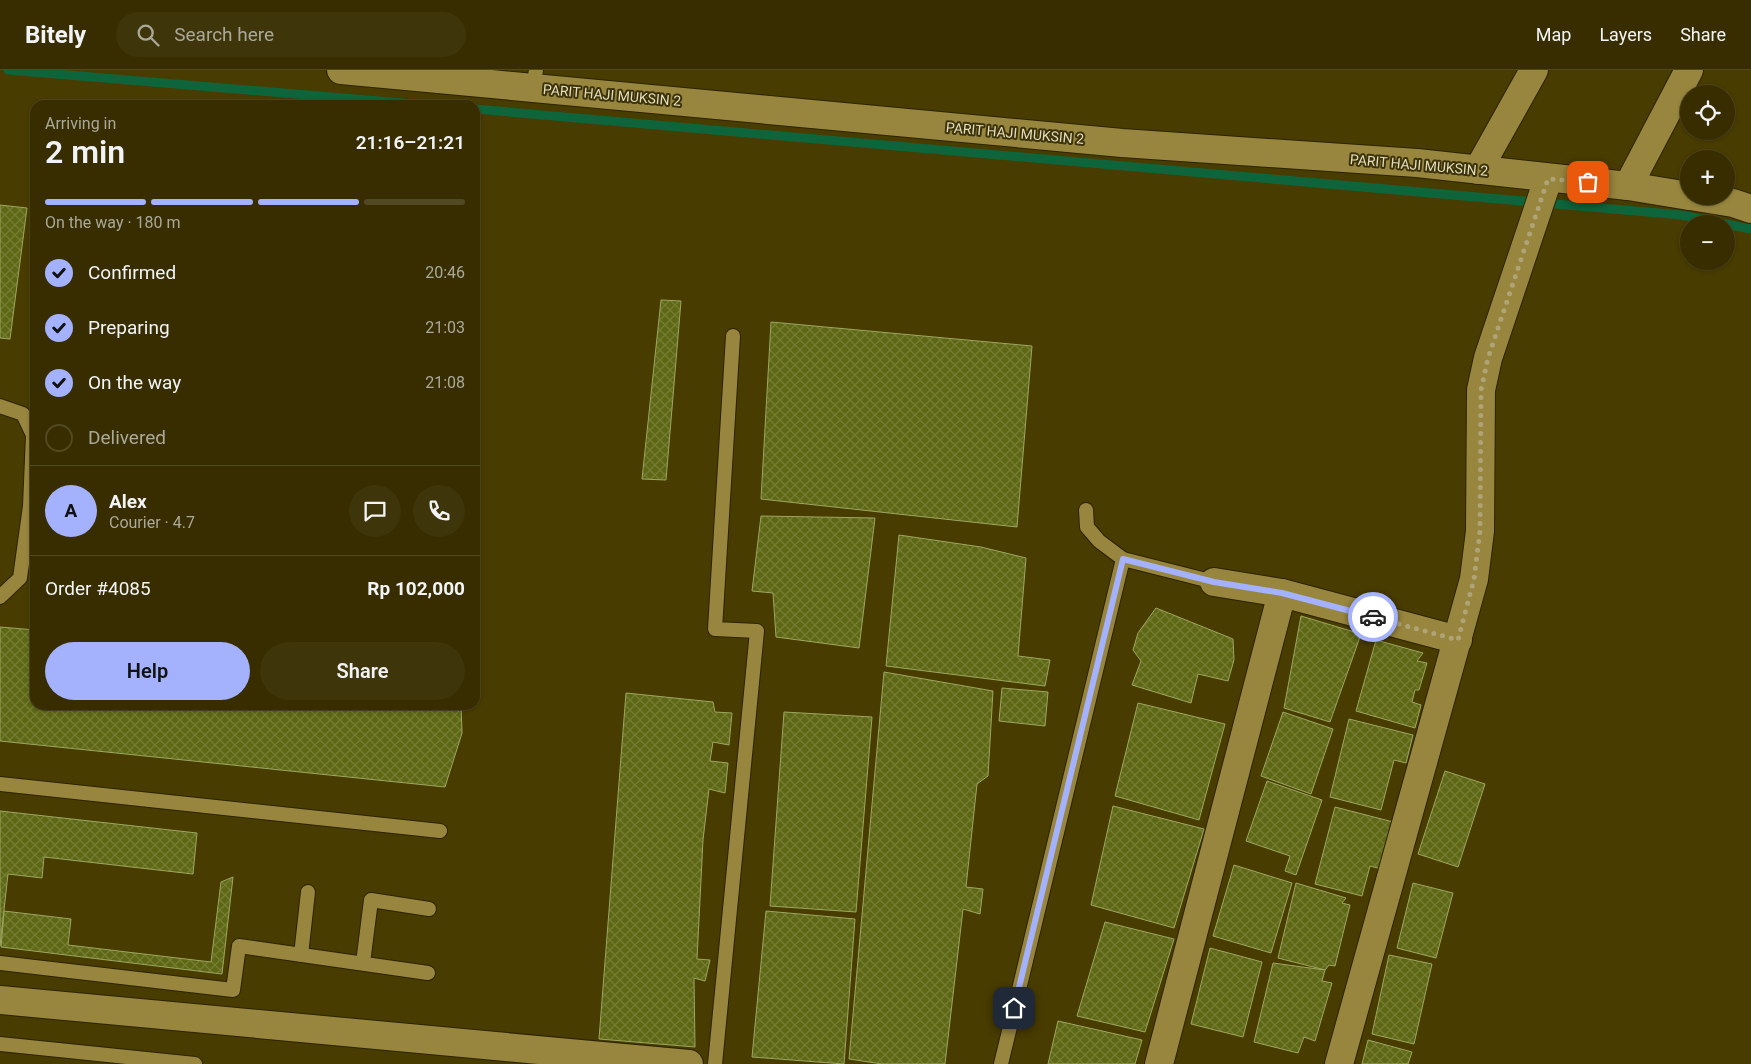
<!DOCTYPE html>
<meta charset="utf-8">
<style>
body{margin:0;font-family:Roboto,sans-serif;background:#3e350a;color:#f1f3f6;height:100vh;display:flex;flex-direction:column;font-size:19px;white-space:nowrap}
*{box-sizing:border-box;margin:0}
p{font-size:16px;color:#aaa899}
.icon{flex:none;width:28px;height:28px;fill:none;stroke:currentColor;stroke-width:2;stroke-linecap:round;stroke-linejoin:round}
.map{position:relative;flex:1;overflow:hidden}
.side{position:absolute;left:30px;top:30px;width:450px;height:610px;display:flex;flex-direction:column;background:#372d00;border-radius:15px;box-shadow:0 1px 4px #0004,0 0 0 1px #514922}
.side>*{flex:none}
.fabs{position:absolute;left:1680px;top:15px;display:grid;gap:10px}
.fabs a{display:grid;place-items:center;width:55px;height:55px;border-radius:50%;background:#372d00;box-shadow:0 1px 4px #0004,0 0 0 1px #514922;font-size:25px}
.pin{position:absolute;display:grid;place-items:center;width:42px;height:42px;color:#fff;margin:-21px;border-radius:10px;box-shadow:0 2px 8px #0006}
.courier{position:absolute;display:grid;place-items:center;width:50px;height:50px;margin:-25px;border:4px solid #a4b1fc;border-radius:50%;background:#fff;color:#222;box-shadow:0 1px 6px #0007}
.overview em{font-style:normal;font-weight:600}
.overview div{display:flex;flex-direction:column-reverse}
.overview{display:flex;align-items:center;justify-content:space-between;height:85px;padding:0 15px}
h1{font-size:32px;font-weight:600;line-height:38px}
.bar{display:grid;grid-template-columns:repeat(4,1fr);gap:8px 5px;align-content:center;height:60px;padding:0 15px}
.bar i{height:6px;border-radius:4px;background:#514922}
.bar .current{background:#a4b1fc}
.bar p{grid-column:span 4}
.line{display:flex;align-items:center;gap:12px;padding:0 15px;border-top:1px solid #514922}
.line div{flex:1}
.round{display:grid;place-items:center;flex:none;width:52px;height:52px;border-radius:26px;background:#3e350a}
ol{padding:0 15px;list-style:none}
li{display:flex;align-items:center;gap:15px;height:55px}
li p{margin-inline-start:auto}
li .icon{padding:5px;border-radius:50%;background:#a4b1fc;color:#111;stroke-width:4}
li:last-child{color:#aaa899}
li i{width:28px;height:28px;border:2px solid #514922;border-radius:50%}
.button{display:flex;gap:10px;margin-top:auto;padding:10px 15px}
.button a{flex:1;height:58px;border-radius:30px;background:#a4b1fc;color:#111;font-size:20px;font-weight:600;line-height:58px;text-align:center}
.button a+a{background:#3e350a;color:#f1f3f6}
header{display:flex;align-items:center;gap:30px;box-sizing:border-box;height:70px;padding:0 25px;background:#372d00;border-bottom:1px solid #514922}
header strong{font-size:24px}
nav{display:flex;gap:28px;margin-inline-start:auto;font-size:18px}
.search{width:350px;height:45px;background:#3e350a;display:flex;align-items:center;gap:12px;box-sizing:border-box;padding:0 18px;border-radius:28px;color:#aaa899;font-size:19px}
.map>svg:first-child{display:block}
</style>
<header>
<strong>Bitely</strong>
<div class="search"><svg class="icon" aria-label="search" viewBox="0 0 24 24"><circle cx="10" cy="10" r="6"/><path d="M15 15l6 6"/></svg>Search here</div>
<nav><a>Map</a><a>Layers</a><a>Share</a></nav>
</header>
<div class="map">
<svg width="1751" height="994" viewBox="0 0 1751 994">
<defs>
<pattern id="building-cross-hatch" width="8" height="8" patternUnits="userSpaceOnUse" patternTransform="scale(1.25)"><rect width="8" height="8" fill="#5e6714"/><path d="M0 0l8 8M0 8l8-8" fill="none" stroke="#757c34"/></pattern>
</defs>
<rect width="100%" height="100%" fill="#493c00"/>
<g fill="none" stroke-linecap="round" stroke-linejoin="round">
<g stroke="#0e653b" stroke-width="9">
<path d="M8,0L426,35"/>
<path d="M475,39L1681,145L1725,154"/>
<path d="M1726,154L1751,159"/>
</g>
</g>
<g fill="url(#building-cross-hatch)" stroke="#9ca760">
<path d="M0,135L27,138L10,269L0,268Z"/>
<path d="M661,230L681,231L666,410L642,409Z"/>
<path d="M771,252L1032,276L1017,457L761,429Z"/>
<path d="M761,446L875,448L859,578L776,567L773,523L752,521Z"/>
<path d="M899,465L981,477L1026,488L1018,586L1050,590L1045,616L886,596Z"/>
<path d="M1156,538L1233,569L1234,590L1228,611L1198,604L1191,633L1132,615L1141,591L1133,580L1138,563Z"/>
<path d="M1301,546L1361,564L1330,652L1284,638Z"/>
<path d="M0,557L35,560V635H461L462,663L445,717L0,671Z"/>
<path d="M1376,570L1423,583L1417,591L1427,593L1419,620H1415L1412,632L1421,635L1415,658L1356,641Z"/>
<path d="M884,602L993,621L988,706L977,714L966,817L983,819L980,844L963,839L945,994H882L849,989Z"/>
<path d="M1002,618L1048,622L1045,656L999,651Z"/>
<path d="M626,623L713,632L715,642L732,643L729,675L713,672L710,691L728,693L725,723L709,719L703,770L697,889L710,890L705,911L694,908L695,977L599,969Z"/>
<path d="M1138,633L1225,654L1199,750L1115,726Z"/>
<path d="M784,642L872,647L856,842L770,836Z"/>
<path d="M1283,642L1333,659L1311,724L1261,706Z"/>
<path d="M1349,649L1413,665L1406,693L1394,690L1381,740L1330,727Z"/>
<path d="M1445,701L1485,714L1458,797L1418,784Z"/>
<path d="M1267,711L1322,730L1296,805L1285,801L1290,786L1246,771Z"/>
<path d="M1113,736L1204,759L1174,858L1091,835Z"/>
<path d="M1335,737L1401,754L1389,801L1370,796L1362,826L1315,814Z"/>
<path d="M0,741L197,763L193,804L44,787L42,808L8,804L0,876Z"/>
<path d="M1234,795L1292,813L1271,883L1213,866Z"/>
<path d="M233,807L222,904L1,877L4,841L71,849L68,875L211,892L221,812Z"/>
<path d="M1296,813L1346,828L1342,833L1350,835L1335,896L1329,895L1325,900L1278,888Z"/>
<path d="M1413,813L1453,823L1436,888L1397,878Z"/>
<path d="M766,841L855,849L844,994L752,987Z"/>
<path d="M1105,852L1174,869L1145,962L1077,946Z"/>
<path d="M1210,878L1262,892L1243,967L1191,954Z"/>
<path d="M1389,885L1432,894L1414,974L1372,964Z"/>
<path d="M1273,893L1325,900L1322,911L1332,913L1315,971L1304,967L1298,983L1254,972Z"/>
<path d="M1058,951L1142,970L1135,994H1048Z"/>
<path d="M1368,970L1412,982L1408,994H1362Z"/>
</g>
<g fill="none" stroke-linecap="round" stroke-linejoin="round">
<defs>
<g id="service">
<path d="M533,17L536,0"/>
<path d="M0,336L23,344L33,365L30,436L20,508L0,527"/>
<path d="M1123,489L1214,512"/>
<path d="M0,714L440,761"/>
<path d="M301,885L308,822"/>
<path d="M0,893L233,920L239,876L428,903"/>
<path d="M363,893L371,830L429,839"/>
<path d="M0,974L195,994"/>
<path d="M715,994L757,561L715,559L733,266"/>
<path d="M1001,994L1123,489L1099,471L1087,457L1086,440"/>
</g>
<g id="minor">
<path d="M341,0L1122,73L1417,93L1628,116L1689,126"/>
<path d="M1478,100L1534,0"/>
<path d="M1628,116L1689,0"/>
<path d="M1690,126L1733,133L1751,139"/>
<path d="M1214,512L1282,523L1458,570"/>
<path d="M0,930L689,994"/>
<path d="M1159,994L1282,523"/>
<path d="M1339,994L1474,509L1480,461L1481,320L1488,288L1548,109"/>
</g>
</defs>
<use href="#service" stroke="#2c2300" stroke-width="16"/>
<use href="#minor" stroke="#2c2300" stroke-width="30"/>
<use href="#service" stroke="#98863e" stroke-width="14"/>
<use href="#minor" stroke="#98863e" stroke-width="28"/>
</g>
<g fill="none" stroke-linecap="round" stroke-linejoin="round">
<path stroke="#aea478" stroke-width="5" stroke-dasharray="0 9" d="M1373,547L1458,570L1474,509L1480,461L1481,320L1488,288L1548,109L1588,112"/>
<path stroke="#a4b1fc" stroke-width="6" d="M1014,938L1123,489L1214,512L1282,523L1373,547"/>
</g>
<g text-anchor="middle" stroke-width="4" stroke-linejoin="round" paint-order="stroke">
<g font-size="14" fill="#e5dcb9" stroke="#3c330b">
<text transform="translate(612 25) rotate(5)" y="5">PARIT HAJI MUKSIN 2</text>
<text transform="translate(1015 63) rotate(5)" y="5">PARIT HAJI MUKSIN 2</text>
<text transform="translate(1419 95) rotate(5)" y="5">PARIT HAJI MUKSIN 2</text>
</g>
</g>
</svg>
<div class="fabs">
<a><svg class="icon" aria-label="locate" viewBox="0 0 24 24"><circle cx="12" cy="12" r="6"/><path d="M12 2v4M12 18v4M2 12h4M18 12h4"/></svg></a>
<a>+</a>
<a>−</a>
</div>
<div class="pin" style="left:1588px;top:112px;background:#ea580c"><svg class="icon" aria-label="bag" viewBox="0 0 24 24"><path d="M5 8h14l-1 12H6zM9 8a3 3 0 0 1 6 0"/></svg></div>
<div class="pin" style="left:1014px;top:938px;background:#1f2937"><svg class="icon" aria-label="home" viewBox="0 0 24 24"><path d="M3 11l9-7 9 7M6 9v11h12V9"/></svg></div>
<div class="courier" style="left:1373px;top:547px"><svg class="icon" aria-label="car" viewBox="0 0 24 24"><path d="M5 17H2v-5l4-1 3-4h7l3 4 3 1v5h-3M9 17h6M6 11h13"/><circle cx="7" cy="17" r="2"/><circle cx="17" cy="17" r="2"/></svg></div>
<section class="side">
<div class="overview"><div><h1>2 min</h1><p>Arriving in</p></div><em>21:16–21:21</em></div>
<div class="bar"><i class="current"></i><i class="current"></i><i class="current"></i><i></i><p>On the way · 180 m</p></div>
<ol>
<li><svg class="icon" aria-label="check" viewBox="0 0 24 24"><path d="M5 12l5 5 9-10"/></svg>Confirmed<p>20:46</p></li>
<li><svg class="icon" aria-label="check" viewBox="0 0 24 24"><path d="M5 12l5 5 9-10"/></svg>Preparing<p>21:03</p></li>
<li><svg class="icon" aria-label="check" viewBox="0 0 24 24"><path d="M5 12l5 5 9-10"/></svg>On the way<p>21:08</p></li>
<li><i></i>Delivered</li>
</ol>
<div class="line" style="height:90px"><b class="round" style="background:#a4b1fc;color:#111">A</b><div><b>Alex</b><p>Courier · 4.7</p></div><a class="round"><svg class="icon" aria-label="chat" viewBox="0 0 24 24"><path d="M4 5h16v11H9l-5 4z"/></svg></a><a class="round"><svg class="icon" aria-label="phone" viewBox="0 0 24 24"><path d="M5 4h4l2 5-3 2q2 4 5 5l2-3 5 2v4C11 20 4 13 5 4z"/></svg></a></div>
<div class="line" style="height:65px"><div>Order #4085</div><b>Rp 102,000</b></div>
<div class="button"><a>Help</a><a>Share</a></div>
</section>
</div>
